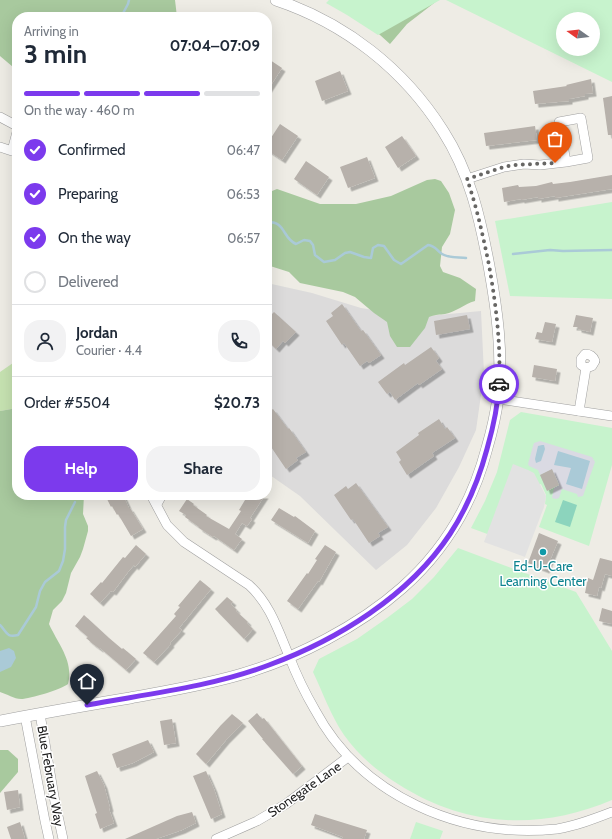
<!DOCTYPE html>
<meta charset="utf-8">
<style>
body{margin:0;font-family:Cabin,sans-serif;background:#f2f2f3;color:#1f2937;height:100vh;display:flex;flex-direction:column;font-size:15px;white-space:nowrap}
*{box-sizing:border-box;margin:0}
p{font-size:13px;color:#747a83}
.icon{flex:none;width:22px;height:22px;fill:none;stroke:currentColor;stroke-width:2;stroke-linecap:round;stroke-linejoin:round}
.map{position:relative;flex:1;overflow:hidden}
.panel{position:absolute;left:12px;top:12px;width:260px;height:488px;display:flex;flex-direction:column;background:#fff;border-radius:16px;box-shadow:0 4px 16px #0002}
.panel>*{flex:none}
.needle{width:26px;rotate:284deg}
.tools{position:absolute;left:556px;top:12px;display:grid;gap:8px}
.tools a{display:grid;place-items:center;width:44px;height:44px;border-radius:50%;background:#fff;box-shadow:0 4px 16px #0002;font-size:20px}
.pin{position:absolute;display:grid;place-items:center;width:34px;height:34px;color:#fff;margin:-41px -17px;border-radius:50% 50% 50% 0;rotate:-45deg;box-shadow:0 0 4px #0007}
.pin .icon{rotate:45deg}
.courier{position:absolute;display:grid;place-items:center;width:40px;height:40px;margin:-20px;border:3px solid #7c3aed;border-radius:50%;background:#fff;color:#222;box-shadow:0 1px 5px #0007}
.headline em{font-style:normal;font-weight:700}
.headline div{display:flex;flex-direction:column-reverse}
.headline{display:flex;align-items:center;justify-content:space-between;height:68px;padding:0 12px}
h1{font-size:26px;font-weight:700;line-height:30px}
.bar{display:grid;grid-template-columns:repeat(4,1fr);gap:6px 4px;align-content:center;height:48px;padding:0 12px}
.bar i{height:5px;border-radius:3px;background:#e0e1e3}
.bar .on{background:#7c3aed}
.bar p{grid-column:span 4}
.line{display:flex;align-items:center;gap:10px;padding:0 12px;border-top:1px solid #e0e1e3}
.line div{flex:1}
.round{display:grid;place-items:center;flex:none;width:42px;height:42px;border-radius:16px;background:#f2f2f3}
ol{padding:0 12px;list-style:none}
li{display:flex;align-items:center;gap:12px;height:44px}
li p{margin-inline-start:auto}
li .icon{padding:4px;border-radius:50%;background:#7c3aed;color:#fff;stroke-width:4}
li:last-child{color:#747a83}
li i{width:22px;height:22px;border:2px solid #e0e1e3;border-radius:50%}
.button{display:flex;gap:8px;margin-top:auto;padding:8px 12px}
.button a{flex:1;height:46px;border-radius:16px;background:#7c3aed;color:#fff;font-size:16px;font-weight:700;line-height:46px;text-align:center}
.button a+a{background:#f2f2f3;color:#1f2937}
.map>svg:first-child{display:block}
</style>
<div class="map">
<svg width="612" height="839" viewBox="0 0 612 839">
<defs>
<filter id="shadow"><feDropShadow dx="3.5" dy="3.5" stdDeviation="0" flood-color="#0004"/></filter>
</defs>
<rect width="100%" height="100%" fill="#eeece5"/>
<path fill="#dcdbdb" d="M267,283L312,293L361,308L417,317L481,311L484,374L476,430L459,467L436,508L407,545L376,570L300,496L267,473Z"/>
<path fill="#c6e2b1" d="M17,325V408L0,411V372L13,363L15,358Z"/>
<g fill="#a8c99e">
<path d="M0,0H175L177,17H17V69L13,67L0,56Z"/>
<path d="M438,0L407,24L390,44L360,17Z"/>
<path d="M435,179L441,181L449,193L455,210L450,234L442,247L440,266L443,272L460,278L476,289L475,301C464,304 456,312 445,314C439,315 437,314 429,317L425,328L410,347H397L390,336L387,322L374,313L355,297L343,292L300,283L289,272L267,265V193L277,189L320,204H356L391,196L427,180Z"/>
<path d="M17,408V495H84L83,514L88,526V531L83,549L80,557L71,573L66,593L62,601L53,610L49,624C58,644 74,661 68,684C62,689 30,699 21,699C14,699 7,694 0,692V411Z"/>
<path d="M0,750H8L18,759V772L0,793Z"/>
</g>
<g fill="#c7f3cd" fill-rule="evenodd">
<path d="M329,0H440L378,35L347,15L326,3Z"/>
<path d="M446,0H612V82ZM563,19H593V49H563Z"/>
<path d="M612,202V299L510,296L495,221Z"/>
<path d="M521,412L612,428V465L589,546L539,527L547,505L545,504L546,495L541,484L528,490L509,542L471,528L485,501L497,472L510,420Z"/>
<path d="M458,548L576,592L612,651V800C539,831 465,827 398,784C377,771 358,755 344,735C331,716 323,693 313,672L319,659L357,639L387,618L412,599L434,577Z"/>
<path d="M416,822L443,831L440,839H410Z"/>
</g>
<path fill="#8cd4bd" d="M563,500L577,505L570,527L555,522Z"/>
<path fill="#e2e2e2" d="M513,464L528,470L534,473L546,496L544,507L525,557L484,542Z"/>
<path fill="#dadae3" d="M540,441L592,457L595,462L583,496L578,497L577,494L562,489L559,498L556,499L552,498L554,488L559,485L552,470L540,475L538,470L529,466L528,464L533,446L534,443Z"/>
<g fill="#aacad7">
<path d="M542,445H544L545,449L541,461L536,463L535,459L538,446Z"/>
<path d="M558,451L590,461L582,489L566,484L571,468L554,465Z"/>
<path d="M9,648L14,651L16,658L11,667L0,672V651Z"/>
</g>
<g fill="none" stroke-linecap="round" stroke-linejoin="round">
<g stroke="#aacad7" stroke-width="2.5">
<path d="M121,17L128,4L129,0"/>
<path d="M267,222C286,221 282,238 296,244L304,240L310,241L313,245L315,255L324,262L335,260L345,253L350,252L364,257L371,258L373,248L378,245L384,246L394,260L401,264L428,245C436,246 436,250 442,254C448,258 459,257 466,258"/>
<path d="M513,254L550,250L563,251L612,250"/>
<path d="M0,625C7,632 6,638 18,635L36,607L40,591L45,582L59,571L63,561L65,549V527L66,520L75,502"/>
</g>
</g>
<g fill="#b7b1ab" filter="url(#shadow)">
<path d="M267,58L282,68L267,91Z"/>
<path d="M340,71L348,91L322,101L315,81Z"/>
<path d="M591,79L593,93L585,94V96L569,99V101L535,104L533,91L567,86L566,85Z"/>
<path d="M612,96V135H608L603,98Z"/>
<path d="M280,124L298,136L282,160L267,150V144Z"/>
<path d="M535,126L537,140L486,146L484,133Z"/>
<path d="M402,136L416,156L398,168L385,147Z"/>
<path d="M367,157L375,178L348,188L340,167Z"/>
<path d="M306,161L329,177L317,195L294,179Z"/>
<path d="M612,175V189L555,198V196L538,199V197L521,200V199L504,202L502,188L518,185L519,187L536,186L552,182L553,184L570,182Z"/>
<path d="M342,304L361,331L363,330L381,355L369,363L367,361L360,366L344,343L342,345L326,321L333,316L331,313Z"/>
<path d="M267,310L272,314L274,312L296,332L285,343L283,341L276,349L267,340Z"/>
<path d="M467,315L470,329L436,335L434,321Z"/>
<path d="M576,315L593,318L590,332L578,329V327H573Z"/>
<path d="M545,322L556,324L552,342L535,339L537,332L542,333Z"/>
<path d="M431,347L439,358L436,361L442,369L419,385L418,383L395,400L390,392L387,394L378,382L404,363L405,365Z"/>
<path d="M534,365L557,369L555,381L532,377Z"/>
<path d="M273,409L288,429L289,428L306,452L296,458L298,460L286,469L267,441V413Z"/>
<path d="M439,419L445,429L447,427L455,438L432,453L434,456L407,475L399,462L401,460L396,452L419,435L418,433Z"/>
<path d="M552,469L559,485L547,491L540,475Z"/>
<path d="M356,483L388,527L378,533L380,536L369,543L353,519L351,520L334,495L346,486L348,489Z"/>
<path d="M105,495H123L129,508H130L143,529L131,536L118,514L117,515L112,506L111,507Z"/>
<path d="M248,495H265L250,518L252,519L247,526L242,523L235,534L242,539L234,550L214,536L213,537L199,528V527L185,517L186,515L179,511L187,499L194,504L193,505L207,515L206,516L229,529L241,511L239,510Z"/>
<path d="M279,508L294,517L295,516L315,531L308,543L271,520Z"/>
<path d="M539,533L558,541L546,570L528,563Z"/>
<path d="M136,545L146,554L135,567L134,565L128,572L113,592L111,591L100,603L90,594L101,582L102,583L123,557L125,558Z"/>
<path d="M325,545L336,552L319,582L318,581L298,609L287,601L307,573L308,574L317,560L315,559Z"/>
<path d="M600,558L612,561V576L605,574L601,588L599,587L597,596L585,593L588,578L593,580L594,577Z"/>
<path d="M200,580L211,589L179,628L182,630L170,643L171,644L154,662L143,653L176,616L174,614L180,607L178,606Z"/>
<path d="M227,597L233,602L231,604L237,610L236,611L248,622L247,623L253,629L244,639L215,609Z"/>
<path d="M602,608L612,611V624L599,621Z"/>
<path d="M84,615L109,638L122,649L123,648L136,659L126,670L100,648V649L93,644L86,638L88,637L75,626Z"/>
<path d="M257,713L262,719L264,718L302,766L293,774L262,739H263L248,721Z"/>
<path d="M232,714L243,723L226,740L206,764L196,754L221,725Z"/>
<path d="M172,719L176,743L164,745L160,721Z"/>
<path d="M148,740L154,752L133,763L117,768L112,754Z"/>
<path d="M97,771L104,785L110,808L109,809L114,823L100,829L95,814L97,813L93,801L85,776Z"/>
<path d="M206,771L214,789L222,814L211,819L193,776Z"/>
<path d="M18,790L20,807L7,810L4,792Z"/>
<path d="M192,812L196,823L182,830L156,839H125L177,816Z"/>
<path d="M315,814L367,830L364,839H342L343,837L311,825Z"/>
<path d="M20,822L25,839H11L7,827Z"/>
</g>
<g fill="none" stroke-linecap="round" stroke-linejoin="round">
<defs>
<g id="minor">
<path d="M0,117L17,126"/>
<path d="M0,147L12,151L17,132"/>
<path d="M467,179L504,167L524,164L540,165L566,162L559,122L581,118L588,158L566,162"/>
<path d="M498,399L612,416"/>
<path d="M579,411L586,368L592,366L595,361C593,356 590,354 585,354L581,359V365L586,368"/>
<path d="M151,495L167,525L184,542L249,585C270,604 278,630 289,656C296,674 305,693 315,710C361,796 460,839 557,829C576,826 594,819 612,812"/>
<path d="M157,504L162,495"/>
<path d="M40,714L55,802L63,839"/>
<path d="M25,716L45,821L49,839"/>
<path d="M216,839L257,821L286,804L348,757"/>
</g>
<path id="tertiary" d="M0,721C43,713 87,705 130,698C167,691 205,685 242,674C297,658 359,626 402,588C445,550 473,502 487,448C492,431 496,414 498,397C503,353 497,310 489,266C480,218 470,173 443,131C404,69 345,23 276,0"/>
</defs>
<use href="#minor" stroke="#9f9f9f" stroke-width="10"/>
<use href="#tertiary" stroke="#9f9f9f" stroke-width="12"/>
<use href="#minor" stroke="#fff" stroke-width="9"/>
<use href="#tertiary" stroke="#fff" stroke-width="11"/>
</g>
<g fill="none" stroke-linecap="round" stroke-linejoin="round">
<path stroke="#676664" stroke-width="4" stroke-dasharray="0 7.2" d="M499,384C501,344 496,305 489,265C483,236 477,208 467,179L504,167L513,165L555,163"/>
<path stroke="#7c3aed" stroke-width="5" d="M87,705C147,694 211,687 269,665C337,640 409,596 450,534C467,508 479,479 487,449C493,428 498,406 499,384"/>
</g>
<circle fill="#0f9aa8" stroke="#fff" stroke-width="1.5" cx="543" cy="552" r="4"/>
<g text-anchor="middle" stroke-width="3" stroke-linejoin="round" paint-order="stroke">
<g font-size="13" fill="#0d838f" stroke="#fff">
<text x="543" y="571">Ed-U-Care<tspan x="543" dy="15">Learning Center</tspan></text>
</g>
<g font-size="13" fill="#1e1e1e" stroke="#fff">
<text transform="translate(51 776) rotate(80)" y="5">Blue February Way</text>
<text transform="translate(304 789) rotate(-35)" y="5">Stonegate Lane</text>
</g>
</g>
</svg>
<div class="tools">
<a><svg class="needle" viewBox="-14 -14 28 28"><path d="M0-13l5 13h-10z" fill="#e53935"/><path d="M0 13l5-13h-10z" fill="#747a83"/></svg></a>
</div>
<div class="pin" style="left:555px;top:163px;background:#ea580c"><svg class="icon" aria-label="bag" viewBox="0 0 24 24"><path d="M5 8h14l-1 12H6zM9 8a3 3 0 0 1 6 0"/></svg></div>
<div class="pin" style="left:87px;top:705px;background:#1f2937"><svg class="icon" aria-label="home" viewBox="0 0 24 24"><path d="M3 11l9-7 9 7M6 9v11h12V9"/></svg></div>
<div class="courier" style="left:499px;top:384px"><svg class="icon" aria-label="car" viewBox="0 0 24 24"><path d="M5 17H2v-5l4-1 3-4h7l3 4 3 1v5h-3M9 17h6M6 11h13"/><circle cx="7" cy="17" r="2"/><circle cx="17" cy="17" r="2"/></svg></div>
<section class="panel">
<div class="headline"><div><h1>3 min</h1><p>Arriving in</p></div><em>07:04–07:09</em></div>
<div class="bar"><i class="on"></i><i class="on"></i><i class="on"></i><i></i><p>On the way · 460 m</p></div>
<ol>
<li><svg class="icon" aria-label="check" viewBox="0 0 24 24"><path d="M5 12l5 5 9-10"/></svg>Confirmed<p>06:47</p></li>
<li><svg class="icon" aria-label="check" viewBox="0 0 24 24"><path d="M5 12l5 5 9-10"/></svg>Preparing<p>06:53</p></li>
<li><svg class="icon" aria-label="check" viewBox="0 0 24 24"><path d="M5 12l5 5 9-10"/></svg>On the way<p>06:57</p></li>
<li><i></i>Delivered</li>
</ol>
<div class="line" style="height:72px"><a class="round"><svg class="icon" aria-label="person" viewBox="0 0 24 24"><circle cx="12" cy="8" r="4"/><path d="M4 21q1-7 8-7t8 7"/></svg></a><div><b>Jordan</b><p>Courier · 4.4</p></div><a class="round"><svg class="icon" aria-label="phone" viewBox="0 0 24 24"><path d="M5 4h4l2 5-3 2q2 4 5 5l2-3 5 2v4C11 20 4 13 5 4z"/></svg></a></div>
<div class="line" style="height:52px"><div>Order #5504</div><b>$20.73</b></div>
<div class="button"><a>Help</a><a>Share</a></div>
</section>
</div>
